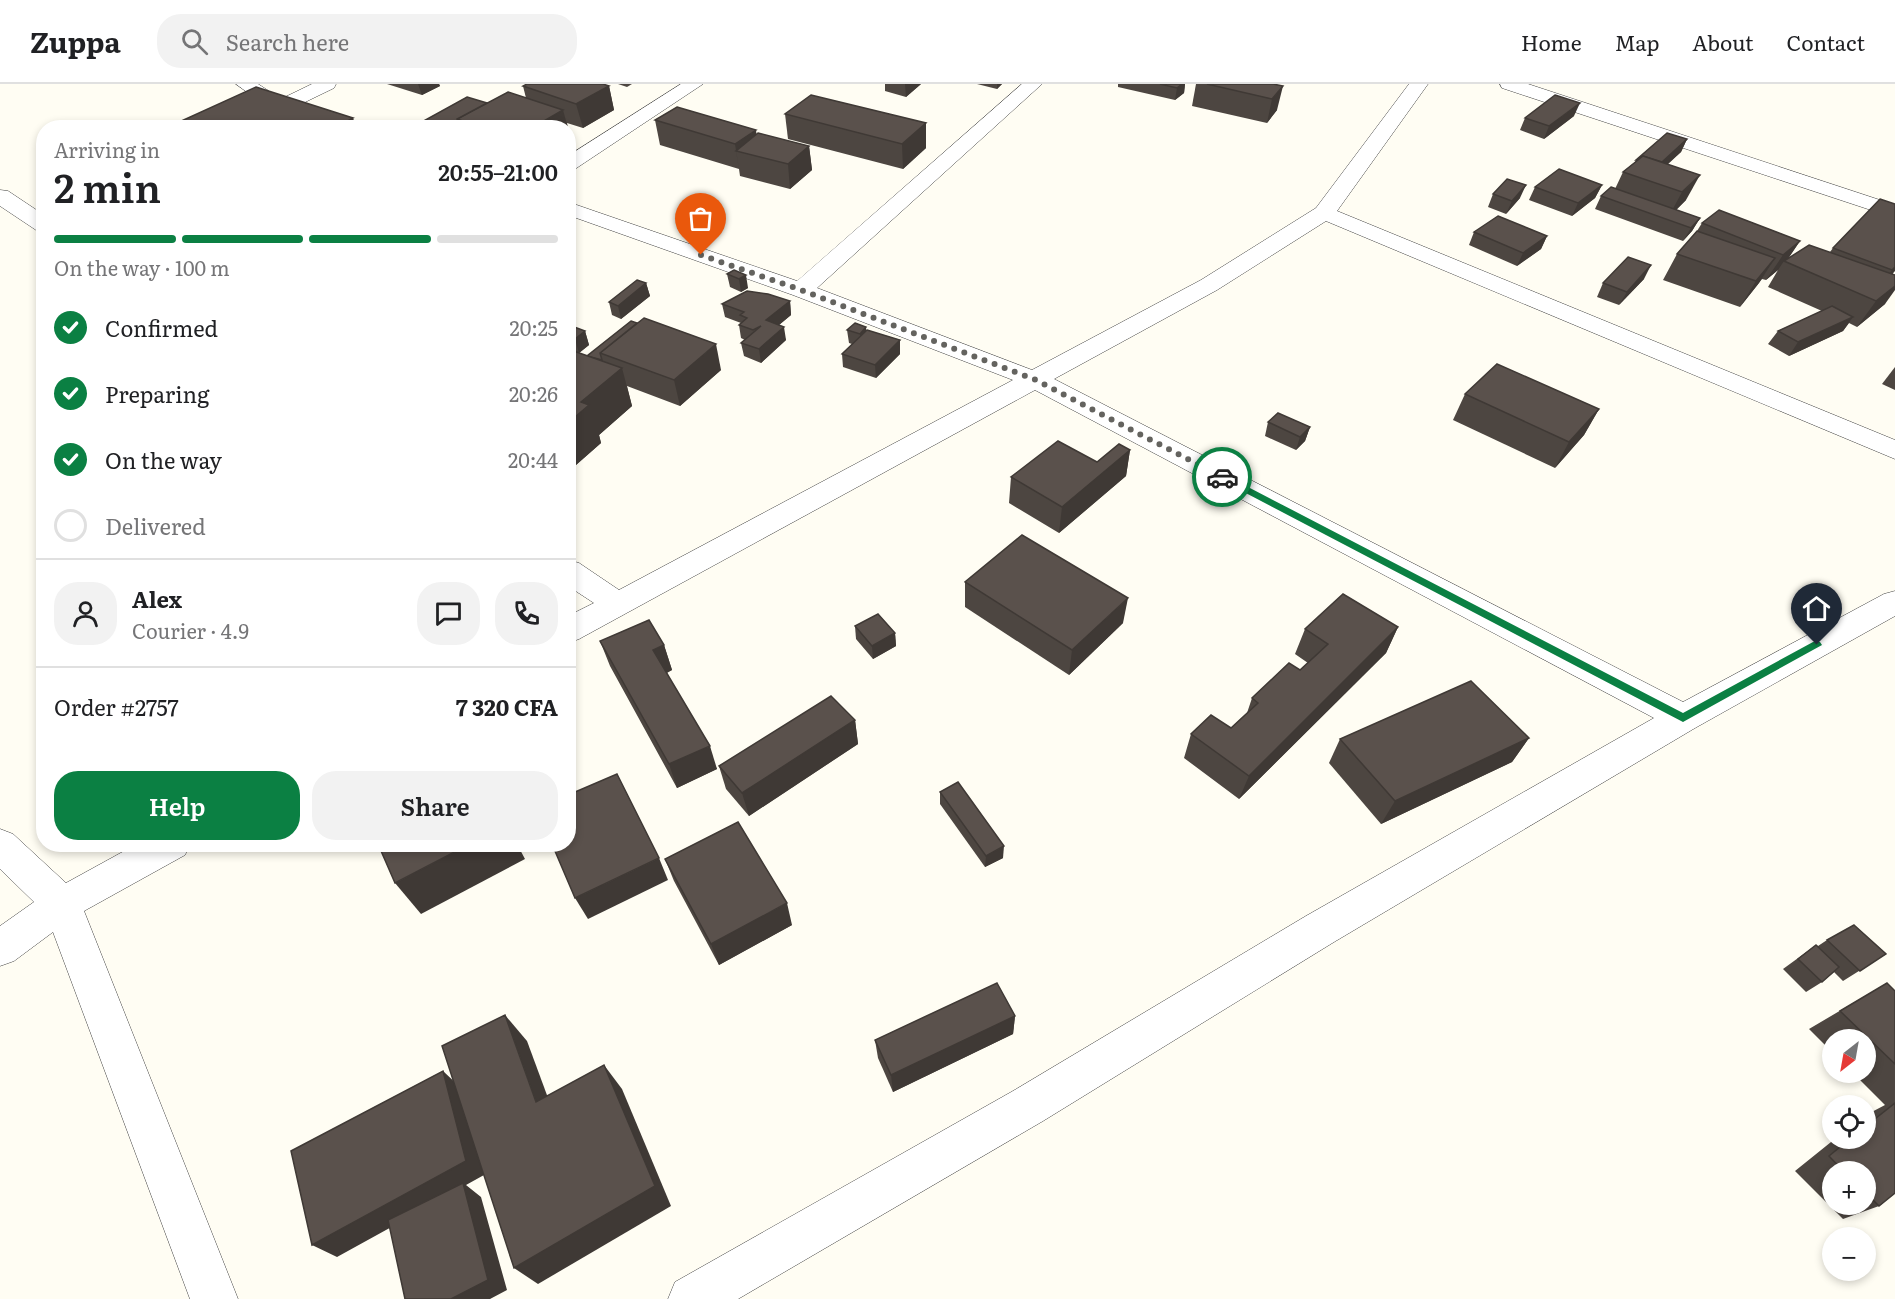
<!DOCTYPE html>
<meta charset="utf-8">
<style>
body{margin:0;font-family:Literata,serif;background:#f2f2f2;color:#202124;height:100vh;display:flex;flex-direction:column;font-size:22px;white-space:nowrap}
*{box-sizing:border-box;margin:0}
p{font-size:20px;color:#757577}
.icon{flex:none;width:33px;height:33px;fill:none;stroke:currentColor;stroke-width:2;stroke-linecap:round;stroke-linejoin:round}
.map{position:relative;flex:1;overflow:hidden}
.details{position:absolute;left:36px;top:36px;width:540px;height:732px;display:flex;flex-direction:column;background:#fff;border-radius:24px;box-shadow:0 3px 9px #0003}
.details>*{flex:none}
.needle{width:39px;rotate:211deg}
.controls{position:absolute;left:1822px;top:945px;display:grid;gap:12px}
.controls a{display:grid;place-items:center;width:54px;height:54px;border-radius:50%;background:#fff;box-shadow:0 3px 9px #0003;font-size:30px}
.pin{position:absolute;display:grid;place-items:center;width:51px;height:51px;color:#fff;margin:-62px -26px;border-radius:50% 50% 50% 0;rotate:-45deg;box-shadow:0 0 6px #0007}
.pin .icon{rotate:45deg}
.courier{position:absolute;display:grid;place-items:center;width:60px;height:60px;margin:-30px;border:4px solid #0b8043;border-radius:50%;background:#fff;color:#222;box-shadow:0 2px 8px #0007}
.head em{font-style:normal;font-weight:600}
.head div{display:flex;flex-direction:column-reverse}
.head{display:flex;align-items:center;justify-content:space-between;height:102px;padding:0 18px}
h1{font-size:39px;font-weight:600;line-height:45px}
.bar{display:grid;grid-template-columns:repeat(4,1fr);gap:9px 6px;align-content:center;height:72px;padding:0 18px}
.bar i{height:8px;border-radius:4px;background:#e0e0e0}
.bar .current{background:#0b8043}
.bar p{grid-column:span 4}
.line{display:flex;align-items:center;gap:15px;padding:0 18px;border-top:2px solid #e0e0e0}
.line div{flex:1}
.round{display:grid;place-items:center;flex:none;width:63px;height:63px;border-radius:24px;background:#f2f2f2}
ol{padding:0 18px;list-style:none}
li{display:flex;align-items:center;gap:18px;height:66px}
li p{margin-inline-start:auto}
li .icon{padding:6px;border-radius:50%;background:#0b8043;color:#fff;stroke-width:4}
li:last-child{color:#757577}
li i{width:33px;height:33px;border:3px solid #e0e0e0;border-radius:50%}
.button{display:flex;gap:12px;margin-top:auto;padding:12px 18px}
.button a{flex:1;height:69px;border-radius:24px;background:#0b8043;color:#fff;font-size:24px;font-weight:600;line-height:69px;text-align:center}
.button a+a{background:#f2f2f2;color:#202124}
header{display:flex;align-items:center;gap:36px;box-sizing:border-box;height:84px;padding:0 30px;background:#fff;border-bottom:2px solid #e0e0e0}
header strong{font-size:28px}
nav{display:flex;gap:33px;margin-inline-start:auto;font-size:21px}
.search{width:420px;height:54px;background:#f2f2f2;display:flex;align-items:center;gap:15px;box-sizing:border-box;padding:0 21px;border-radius:24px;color:#757577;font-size:22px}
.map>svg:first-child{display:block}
</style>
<header>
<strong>Zuppa</strong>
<div class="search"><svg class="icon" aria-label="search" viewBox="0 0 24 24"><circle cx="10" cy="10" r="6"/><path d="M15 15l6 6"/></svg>Search here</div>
<nav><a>Home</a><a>Map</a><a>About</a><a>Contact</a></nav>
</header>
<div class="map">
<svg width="1895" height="1215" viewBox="0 0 1895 1215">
<rect width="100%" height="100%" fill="#fffdf3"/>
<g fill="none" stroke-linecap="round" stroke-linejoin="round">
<defs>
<g id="minor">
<path d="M236,0H258L281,15L312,0H336L334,4L297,22L348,40L350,44H321L282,29L252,44H226L228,40L266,22Z"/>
<path d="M681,0H703L575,85L568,87V72Z"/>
<path d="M1022,0H1042L817,204L1032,286L1201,196L1316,124L1409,0H1428L1337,127L1895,356V375L1326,137L1217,206L1054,295L1683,618L1884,510L1895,507V532L1695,644L1334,858L1043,1037L738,1215H668L675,1198L1013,1007L1306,832L1654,634L1035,306L579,555L568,559V532L594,519L568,502V476L579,479L619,506L1013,296L793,211L568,131V118L797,197Z"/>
<path d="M1500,0H1528L1895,121V134L1502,4Z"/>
<path d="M0,106L8,107L44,131V147L36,146L0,122Z"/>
<path d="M0,745L13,750L66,799L137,760H190L185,771L84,827L238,1215H190L53,848L14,877L0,882V842L34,818L0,785Z"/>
</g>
</defs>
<use href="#minor" stroke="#434343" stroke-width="1"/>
<use href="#minor" fill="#fff" fill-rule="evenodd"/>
</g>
<g fill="#4d4641" fill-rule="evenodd">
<path d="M387,0H439L440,2L422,11Z"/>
<path d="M618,0H632L627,3Z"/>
<path d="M885,0H921L906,13L885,7Z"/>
<path d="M977,0H1002L997,5Z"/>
<path d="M1118,0H1185L1184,9L1175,16L1118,3Z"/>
<path d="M1196,0H1273L1277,26L1267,39L1192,22Z"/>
<path d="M523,2H609L614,26L583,44L567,39L568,44H419L418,40L487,19L526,14Z"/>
<path d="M785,30L926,39V64L903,85L788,55Z"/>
<path d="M1574,32L1544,55L1520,46L1525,34Z"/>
<path d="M655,36L756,51L809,62L812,86L790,105L740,92L739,85L660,61Z"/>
<path d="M1687,55L1681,68L1667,80L1686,116L1676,126L1700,134L1692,147L1683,157L1595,125L1601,112L1615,105L1623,88L1635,78L1636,76Z"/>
<path d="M1602,101L1595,114L1572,132L1529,116L1535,103Z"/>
<path d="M1493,110L1520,114L1506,130L1488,123Z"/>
<path d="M1880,115L1893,190L1885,220L1857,243L1849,239L1843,247L1789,272L1768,260L1778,247L1822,227L1768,203L1778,186L1766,196L1762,195L1740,223L1663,196L1677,170L1697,147L1702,139L1800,157L1788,174L1830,168L1833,164Z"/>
<path d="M1474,148L1547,152L1541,165L1517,182L1469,161Z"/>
<path d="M734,186L748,204L741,208L730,203L727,190Z"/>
<path d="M1644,195L1619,221L1597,213L1603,199Z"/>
<path d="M646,199L650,212L621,235L612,231L609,218Z"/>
<path d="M790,217L791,231L779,241L786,256L761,279L744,272L741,259L745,256L741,254L739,241L741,239L725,233L722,220Z"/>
<path d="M631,237L721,286L680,322L627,302L632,322L599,351L601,359L568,388V241L585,247L589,261L579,269L587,272Z"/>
<path d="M866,243V246L900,256V270L876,294L843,283L842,270L852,260L849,259L847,246Z"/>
<path d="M1895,283V306L1882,300Z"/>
<path d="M1465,310L1599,325L1584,351L1555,384L1453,336Z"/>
<path d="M1268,338L1310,343L1305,357L1296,366L1265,352Z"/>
<path d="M1130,366L1126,392L1059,449L1009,419L1011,393L1097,378Z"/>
<path d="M965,498L1123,539L1069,591L965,523Z"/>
<path d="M855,542L895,549L896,562L873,575L856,555Z"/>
<path d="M1398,543L1386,569L1239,715L1184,674L1191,650L1231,644L1247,629L1252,614L1300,586L1308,579L1295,570L1305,545Z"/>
<path d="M600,557L664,561L672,586L667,589L717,685L677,704L610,582Z"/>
<path d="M855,636L858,660L749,732L726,705L719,682Z"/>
<path d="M1529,654L1512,678L1381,740L1329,679L1340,655Z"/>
<path d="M940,708L1003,774L985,783L940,720Z"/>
<path d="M665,775L792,841L719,881L674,797Z"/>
<path d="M1827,856L1886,870L1843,897L1834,888L1822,898L1806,908L1783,885L1816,861L1818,862Z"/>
<path d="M1887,899L1895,907V1109L1879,1122L1843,1135L1795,1087L1836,1054H1866V1031L1885,1021L1852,988H1866V956H1833V969L1809,945ZM1833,1088H1866V1120H1833Z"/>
<path d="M1015,932L1013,950L893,1008L878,974L875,956Z"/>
</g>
<g fill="#3f3935">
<path d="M418,0H439L440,2L422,11Z"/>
<path d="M905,0H921L906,13Z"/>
<path d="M997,0H1002L997,5Z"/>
<path d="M1182,0H1185L1184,9L1175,16L1177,4Z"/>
<path d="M609,2L614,26L583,44L576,20Z"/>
<path d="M1283,2L1277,26L1267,39L1272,15Z"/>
<path d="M1580,19L1574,32L1544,55L1549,42Z"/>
<path d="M563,26L568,44H532Z"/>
<path d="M353,34L357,44H335Z"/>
<path d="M458,37L460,44H447Z"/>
<path d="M926,39V64L903,85L902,60Z"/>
<path d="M756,46L759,71L736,67L739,85L735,60Z"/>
<path d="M1687,55L1681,68L1651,96L1657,83Z"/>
<path d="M809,62L812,86L790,105L788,80Z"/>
<path d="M1700,91L1686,116L1668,134L1682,108Z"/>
<path d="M1526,101L1520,114L1506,130L1512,117Z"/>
<path d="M1602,101L1595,114L1572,132L1578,119Z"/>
<path d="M1700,134L1692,147L1683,157L1691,144Z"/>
<path d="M1547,152L1541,165L1517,182L1523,169Z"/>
<path d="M1800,157L1786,178L1784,177L1778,186L1766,196L1783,171Z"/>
<path d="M1775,174L1759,199L1740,223L1756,197Z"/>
<path d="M1651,181L1644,195L1619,221L1627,208Z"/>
<path d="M1895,183V187L1873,212L1892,186Z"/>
<path d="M746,191L748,204L741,208L739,195Z"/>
<path d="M646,199L650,212L621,235L618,222Z"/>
<path d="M1895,202V206L1885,220L1857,243L1876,217Z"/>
<path d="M790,217L791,231L768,250L766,236Z"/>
<path d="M1853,233L1843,247L1789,272L1798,258Z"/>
<path d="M784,243L786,256L761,279L759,265Z"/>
<path d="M866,243L867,256L860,263V250Z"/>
<path d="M585,247L589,261L579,269L575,255Z"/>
<path d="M900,256V270L876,294L875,281Z"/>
<path d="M716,260L721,286L680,322L674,296Z"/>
<path d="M622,284L632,322L599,351L601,359L568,388V339L581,318Z"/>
<path d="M1599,325L1584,351L1555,384L1569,358Z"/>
<path d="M1310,343L1305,357L1296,366L1300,353Z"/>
<path d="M1130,366L1126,392L1059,449L1062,423Z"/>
<path d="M1128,514L1123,539L1069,591L1072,566Z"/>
<path d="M1398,543L1386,569L1239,715L1249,692Z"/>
<path d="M895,549L896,562L873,575L872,562Z"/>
<path d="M664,561L672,586L661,591L653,566Z"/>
<path d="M855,636L858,660L749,732L742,709Z"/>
<path d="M1529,654L1512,678L1381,740L1395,717Z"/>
<path d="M710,662L717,685L677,704L669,680Z"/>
<path d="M470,760H517L525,775L421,830L395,799Z"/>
<path d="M1004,762L1003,774L985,783L986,772Z"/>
<path d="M659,774L668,796L588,835L575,814Z"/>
<path d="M787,819L792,841L719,881L711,860Z"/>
<path d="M505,931L527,957L558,1041L536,1018Z"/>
<path d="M1015,932L1013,950L893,1008L891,991Z"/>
<path d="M604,981L622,1005L671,1122L538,1200L514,1184Z"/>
<path d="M443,987L461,1004L484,1091L466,1101L481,1113L507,1206L490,1215H451L464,1103L337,1173L312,1161Z"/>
</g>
<g fill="#5a514c" stroke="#3f3935" stroke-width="1.5">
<path d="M527,0H603L609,2L576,20L523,2Z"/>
<path d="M1160,0H1182L1177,4Z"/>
<path d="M1207,0H1273L1283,2L1272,15Z"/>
<path d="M256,3L353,34L335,44H166Z"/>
<path d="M508,8L563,26L532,44H482L457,35Z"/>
<path d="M811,11L926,39L902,60L785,30Z"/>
<path d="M1555,11L1580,19L1549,42L1525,34Z"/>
<path d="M467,13L487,19L457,35L458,37L447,44H430L418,40Z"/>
<path d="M677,23L756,46L735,60L655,36Z"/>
<path d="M758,49L809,62L788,80L736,67Z"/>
<path d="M1667,49L1687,55L1662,78L1643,72L1637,76H1636Z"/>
<path d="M1643,72L1700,91L1682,108L1623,88Z"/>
<path d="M1559,85L1602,101L1578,119L1535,103Z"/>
<path d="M1507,95L1526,101L1512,117L1493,110Z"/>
<path d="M1611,103L1700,134L1691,144L1601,112Z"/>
<path d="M1880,115L1895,120V183L1892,186L1833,164Z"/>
<path d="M1719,126L1800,157L1783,171L1702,139Z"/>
<path d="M1498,132L1547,152L1523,169L1474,148Z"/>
<path d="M1697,147L1775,174L1756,197L1677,170Z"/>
<path d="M1809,161L1895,191V202L1876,217L1784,177Z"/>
<path d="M1628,173L1651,181L1627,208L1603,199Z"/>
<path d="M734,186L746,191L739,195L727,190Z"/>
<path d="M637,196L646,199L618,222L609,218Z"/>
<path d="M747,207L768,210L790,217L766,236L784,243L759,265L741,259L761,242L753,246L739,241L747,234L740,231L744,228L722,220Z"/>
<path d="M1832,222L1853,233L1798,258L1778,247Z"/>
<path d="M644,234L716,260L674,296L600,269Z"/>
<path d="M631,237L637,239L600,269L602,276L587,272Z"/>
<path d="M855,239L866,243L860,250L847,246Z"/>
<path d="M568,241H569L585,247L575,255L568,253Z"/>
<path d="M867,246L900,256L875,281L842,270Z"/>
<path d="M568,265L622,284L581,318L589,321L568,339Z"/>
<path d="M1497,280L1599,325L1569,358L1465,310Z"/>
<path d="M1278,329L1310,343L1300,353L1268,338Z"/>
<path d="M1058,357L1097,378L1119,360L1130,366L1062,423L1011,393Z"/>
<path d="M1022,451L1128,514L1072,566L965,498Z"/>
<path d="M1343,510L1398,543L1249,692L1191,650L1211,631L1231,644L1258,619L1252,614L1289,579L1300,586L1328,560L1305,545Z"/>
<path d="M878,530L895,549L872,562L855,542Z"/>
<path d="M649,536L664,561L653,566L710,662L669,680L600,557Z"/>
<path d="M1471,597L1529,654L1395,717L1340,655Z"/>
<path d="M831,612L855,636L742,709L719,682Z"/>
<path d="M617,690L659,774L575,814L552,760H568V711Z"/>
<path d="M958,698L1004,762L986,772L940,708Z"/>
<path d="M738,738L787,819L711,860L665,775Z"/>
<path d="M378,760H470L395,799Z"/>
<path d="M1854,841L1886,870L1860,887L1827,856Z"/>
<path d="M1816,861L1839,883L1822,898L1798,875Z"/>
<path d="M997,899L1015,932L891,991L875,956Z"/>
<path d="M1887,899L1895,907V980L1840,927Z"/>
<path d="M505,931L536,1018L604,981L655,1102L514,1184L442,962Z"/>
<path d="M443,987L466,1077L312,1161L291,1067Z"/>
<path d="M1895,1019V1109L1879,1122L1866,1109V1088H1844L1829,1072L1851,1054H1866V1042Z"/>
<path d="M463,1099L488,1196L451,1215H405L388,1136Z"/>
</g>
<path fill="#0b8043" d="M1219,391H1225L1683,629L1813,558H1820L1822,561L1683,638L1219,395Z"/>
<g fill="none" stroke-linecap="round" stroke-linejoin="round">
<path stroke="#64635f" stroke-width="6" stroke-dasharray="0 10.8" d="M701,171L801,206L1036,296L1222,393"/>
</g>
</svg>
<div class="controls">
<a><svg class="needle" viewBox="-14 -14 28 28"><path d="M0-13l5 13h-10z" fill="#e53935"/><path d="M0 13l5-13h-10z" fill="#757577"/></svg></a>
<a><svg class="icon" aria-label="locate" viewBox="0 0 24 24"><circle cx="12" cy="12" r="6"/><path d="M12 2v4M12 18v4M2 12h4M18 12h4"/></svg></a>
<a>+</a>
<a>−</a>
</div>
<div class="pin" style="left:701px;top:171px;background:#ea580c"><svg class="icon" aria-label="bag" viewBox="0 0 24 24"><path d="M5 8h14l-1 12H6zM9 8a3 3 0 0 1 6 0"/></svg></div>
<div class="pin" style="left:1817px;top:561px;background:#1f2937"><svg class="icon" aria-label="home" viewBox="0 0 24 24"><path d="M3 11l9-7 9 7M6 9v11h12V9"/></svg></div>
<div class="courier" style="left:1222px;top:393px"><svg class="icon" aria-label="car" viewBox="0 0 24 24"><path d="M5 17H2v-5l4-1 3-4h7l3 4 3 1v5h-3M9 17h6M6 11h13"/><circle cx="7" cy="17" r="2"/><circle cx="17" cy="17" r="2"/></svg></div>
<section class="details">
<div class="head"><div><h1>2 min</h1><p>Arriving in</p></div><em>20:55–21:00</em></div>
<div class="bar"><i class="current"></i><i class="current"></i><i class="current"></i><i></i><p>On the way · 100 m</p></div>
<ol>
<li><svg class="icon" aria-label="check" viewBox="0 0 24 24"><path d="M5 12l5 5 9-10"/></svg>Confirmed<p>20:25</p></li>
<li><svg class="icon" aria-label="check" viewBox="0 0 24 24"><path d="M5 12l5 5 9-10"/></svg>Preparing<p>20:26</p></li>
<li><svg class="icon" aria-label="check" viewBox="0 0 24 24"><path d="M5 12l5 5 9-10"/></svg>On the way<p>20:44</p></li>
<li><i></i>Delivered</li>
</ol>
<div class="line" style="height:108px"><a class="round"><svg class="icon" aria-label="person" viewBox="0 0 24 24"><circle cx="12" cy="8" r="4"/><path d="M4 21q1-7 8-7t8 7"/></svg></a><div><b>Alex</b><p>Courier · 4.9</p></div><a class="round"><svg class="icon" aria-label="chat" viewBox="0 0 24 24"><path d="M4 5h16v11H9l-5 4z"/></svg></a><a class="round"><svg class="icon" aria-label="phone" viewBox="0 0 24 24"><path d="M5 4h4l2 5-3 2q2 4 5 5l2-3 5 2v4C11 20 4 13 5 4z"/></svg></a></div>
<div class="line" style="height:78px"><div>Order #2757</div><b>7 320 CFA</b></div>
<div class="button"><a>Help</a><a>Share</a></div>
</section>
</div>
